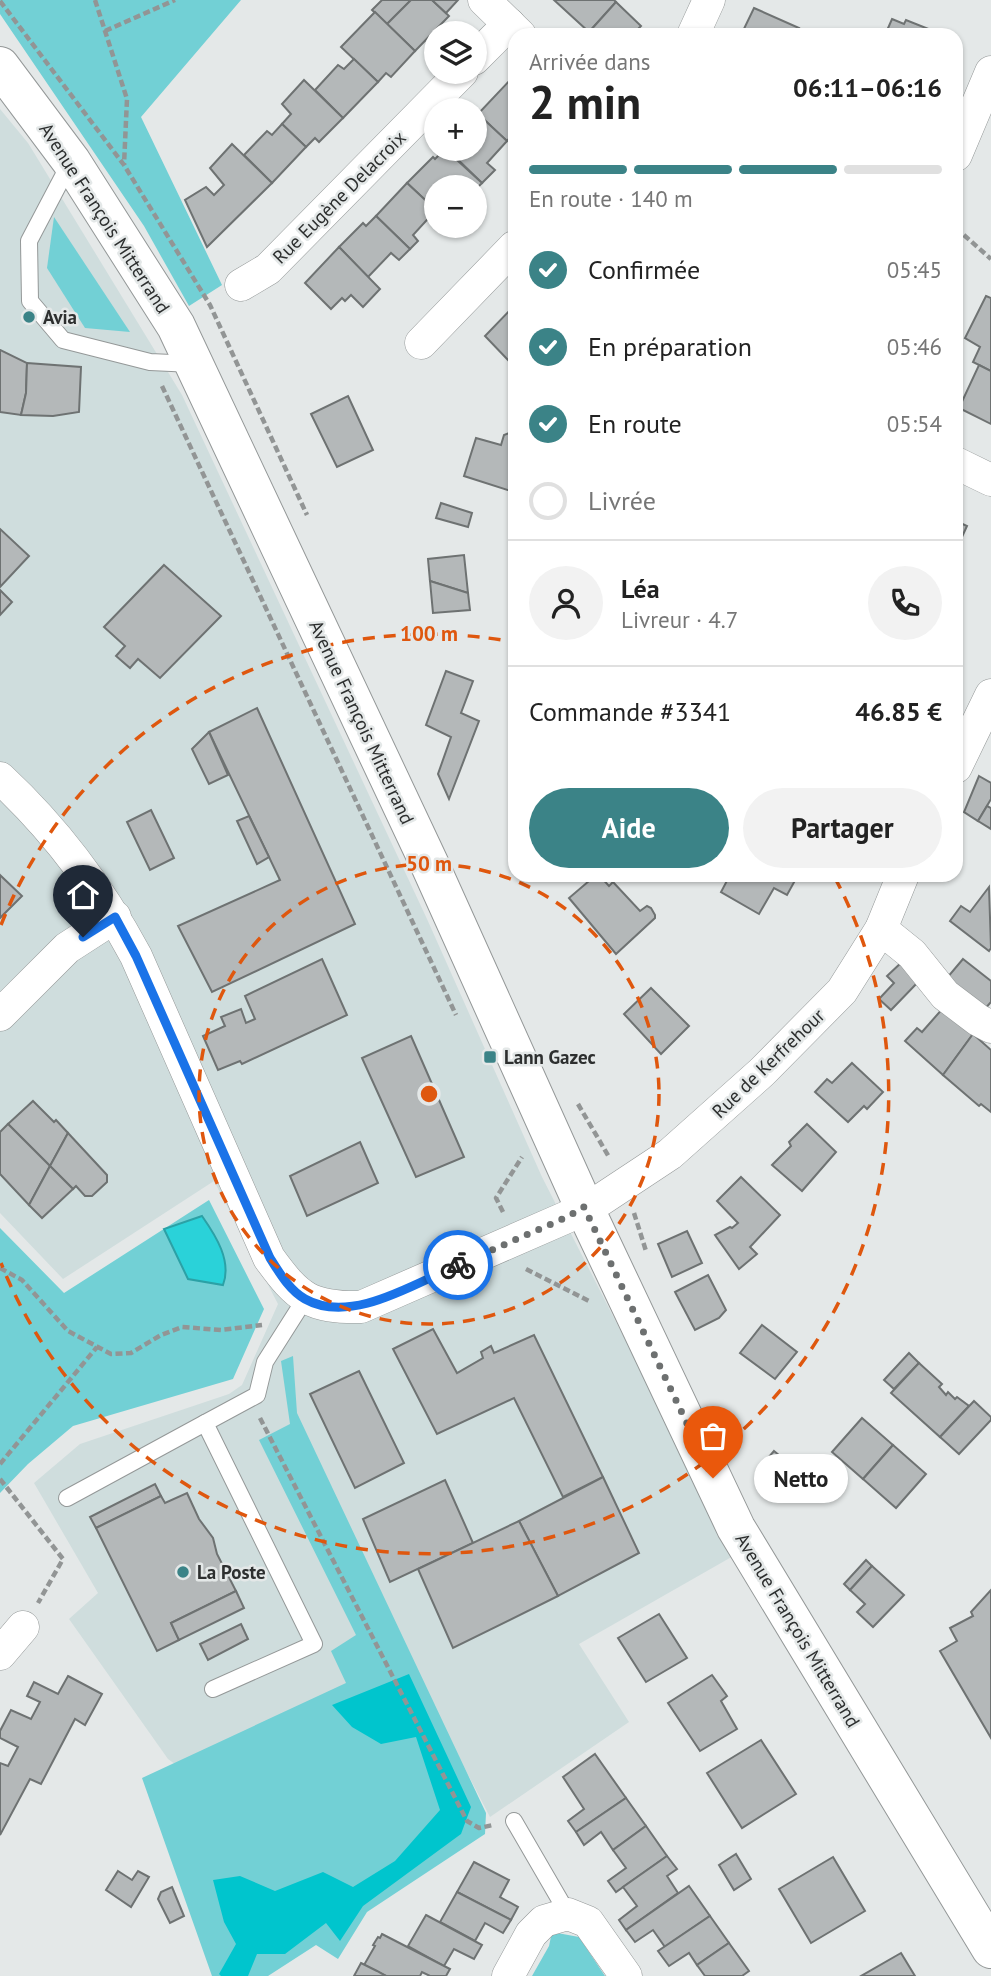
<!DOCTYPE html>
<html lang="fr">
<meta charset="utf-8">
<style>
body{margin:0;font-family:"PT Sans",sans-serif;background:#f2f2f2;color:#222;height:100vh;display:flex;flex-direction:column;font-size:26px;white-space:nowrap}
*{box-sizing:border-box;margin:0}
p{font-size:23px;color:#767676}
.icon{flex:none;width:38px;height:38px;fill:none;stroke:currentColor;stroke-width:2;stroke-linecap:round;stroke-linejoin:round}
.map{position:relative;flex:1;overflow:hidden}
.sheet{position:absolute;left:508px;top:28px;width:455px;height:854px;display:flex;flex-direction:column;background:#fff;border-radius:21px;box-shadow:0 2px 5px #0004}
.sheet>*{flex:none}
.controls{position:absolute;left:424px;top:21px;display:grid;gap:14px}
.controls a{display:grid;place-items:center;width:63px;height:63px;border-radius:50%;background:#fff;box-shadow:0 2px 5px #0004;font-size:35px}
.pin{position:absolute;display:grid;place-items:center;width:60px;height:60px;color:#fff;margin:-72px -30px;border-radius:50% 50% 50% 0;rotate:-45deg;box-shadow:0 0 7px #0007}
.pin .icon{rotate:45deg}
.courier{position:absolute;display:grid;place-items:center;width:70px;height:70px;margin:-35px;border:5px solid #1a73e8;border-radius:50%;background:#fff;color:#222;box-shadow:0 2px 9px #0007}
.bubble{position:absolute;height:49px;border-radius:24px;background:#fff;box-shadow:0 2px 5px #0004;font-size:23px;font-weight:700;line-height:49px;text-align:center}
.summary em{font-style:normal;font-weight:700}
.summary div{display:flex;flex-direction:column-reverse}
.summary{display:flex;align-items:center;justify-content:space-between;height:119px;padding:0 21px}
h1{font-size:46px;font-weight:700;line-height:52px}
.bar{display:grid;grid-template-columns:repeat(4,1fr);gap:10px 7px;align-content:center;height:84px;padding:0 21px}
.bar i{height:9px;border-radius:5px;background:#e0e0e0}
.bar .active{background:#3b8387}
.bar p{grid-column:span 4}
.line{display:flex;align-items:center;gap:18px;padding:0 21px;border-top:2px solid #e0e0e0}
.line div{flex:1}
.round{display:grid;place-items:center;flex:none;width:74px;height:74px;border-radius:37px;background:#f2f2f2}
ol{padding:0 21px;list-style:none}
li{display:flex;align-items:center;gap:21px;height:77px}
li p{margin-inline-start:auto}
li .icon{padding:7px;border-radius:50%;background:#3b8387;color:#fff;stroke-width:4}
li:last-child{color:#767676}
li i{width:38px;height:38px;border:4px solid #e0e0e0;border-radius:50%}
.cta{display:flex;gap:14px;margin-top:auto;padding:14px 21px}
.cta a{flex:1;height:80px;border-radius:42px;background:#3b8387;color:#fff;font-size:28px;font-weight:700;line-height:80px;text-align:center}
.cta a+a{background:#f2f2f2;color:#222}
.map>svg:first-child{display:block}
</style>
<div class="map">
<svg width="991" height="1976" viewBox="0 0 991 1976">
<rect width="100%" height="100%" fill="#e4e8e8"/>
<path fill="#cfdddd" d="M0,109L28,143L182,395L427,919L542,1177L735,1555L579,1644L629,1722L490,1817L408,1659L179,1767L168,1759L69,1619L98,1593L34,1483L80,1444L229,1394L242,1385L278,1304L214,1181L63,1279L0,1213Z"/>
<g fill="#72d0d5">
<path d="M0,0H241L141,117L222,285L189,306L144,226L0,14Z"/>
<path d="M54,217L130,332L85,328L47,268Z"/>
<path d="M209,1200L264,1309L233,1379L73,1426L28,1464L0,1493V1228L64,1293Z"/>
<path d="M293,1356L297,1413L486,1813L485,1834L367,1912L338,1959L316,1945L268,1976H212L142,1778L346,1683L331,1651L356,1635L259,1440L290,1424L281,1361Z"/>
<path d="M552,1932L579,1937L605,1976H532L549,1946Z"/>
</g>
<path fill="#00c5cd" d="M409,1674L471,1807L461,1834L363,1906L340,1941L326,1923L285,1954H257L248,1976H221L219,1974L236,1944L224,1922L213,1880L240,1876L275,1891L323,1872L353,1887L395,1861L440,1810L416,1737L381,1744L352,1727L332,1705Z"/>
<path fill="#2ad2d9" stroke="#2ba1a6" stroke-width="2" d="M202,1216C216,1236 232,1261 223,1285L188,1279L164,1229Z"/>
<g fill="#b4b8b9" stroke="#6e7272" stroke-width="2">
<path d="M382,0H411L387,24L372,10Z"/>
<path d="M411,0H432L449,16L415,51L387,24Z"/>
<path d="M432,0H458L446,13Z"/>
<path d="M554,0H614L616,2L589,32Z"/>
<path d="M616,2L641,26L637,30L641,35H592L589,32Z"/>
<path d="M754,8L799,28L795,35H741Z"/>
<path d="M375,12L415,51L391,77L386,73L378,82L341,47Z"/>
<path d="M892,19L904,24L906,20L941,34L885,35Z"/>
<path d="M354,59L378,82L343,118L315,90L338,65L344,69Z"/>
<path d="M512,78L514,80V133L507,141L478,114Z"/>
<path d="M304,80L343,118L319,142L315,138L306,147L282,124L291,114L282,104Z"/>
<path d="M478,114L507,141L487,163L495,170L482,183L447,149H474V118Z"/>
<path d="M282,124L306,147L272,183L244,155L267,131L272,135Z"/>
<path d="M232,144L272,183L207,247L185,200L206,187L214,195L224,185L210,168Z"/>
<path d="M445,149L482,183L474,191V187L463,185L460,187H436V210L407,183L433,157L435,159Z"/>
<path d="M407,183L436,210L413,235L418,241L410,249L376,216Z"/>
<path d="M376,216L410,249L399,260L391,253L368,277L339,247L363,223L366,226Z"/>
<path d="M339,247L380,289L363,307L351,295L345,301L342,298L331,309L305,283Z"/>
<path d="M986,296L991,298V371L973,362L980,347L965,338Z"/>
<path d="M514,306V354L508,360L485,336Z"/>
<path d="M0,350L27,363L26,393L21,415L0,412Z"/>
<path d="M27,363L81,367L79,412L53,416L21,415L26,393Z"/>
<path d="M979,365L991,371V424L959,408Z"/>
<path d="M348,396L373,450L337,467L311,414Z"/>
<path d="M509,433L514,435V492L464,476L476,438L501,445L504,435Z"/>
<path d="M441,503L472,513L468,527L436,518Z"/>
<path d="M956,521L967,526L956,550Z"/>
<path d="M0,529L29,556L0,587Z"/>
<path d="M464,555L468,593L430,581L428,559Z"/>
<path d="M164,565L221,616L160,678L138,659L130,668L116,656L125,646L104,627Z"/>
<path d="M430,581L468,593L470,610L433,613Z"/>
<path d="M0,590L12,602L0,615Z"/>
<path d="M446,671L473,681L461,713L479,721L449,799L438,774L451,737L426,725Z"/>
<path d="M257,708L355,924L212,992L178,926L280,880L209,732Z"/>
<path d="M209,732L228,775L209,784L192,749Z"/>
<path d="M979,776L991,783V799L978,821L964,812Z"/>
<path d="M987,806L991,808V829L978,821Z"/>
<path d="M151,810L174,858L150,870L127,822Z"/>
<path d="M249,816L269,857L257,864L237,821Z"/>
<path d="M0,875L22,896L0,918Z"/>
<path d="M596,875H599L609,886L613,882L640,911L647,906L651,908L655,915V918L616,954L569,898Z"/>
<path d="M730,875H798L787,895L774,888L759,914L721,892Z"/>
<path d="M989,887L991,948L989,951L950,921L961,906L970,912Z"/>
<path d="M322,959L347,1015L242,1064L240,1061L218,1070L203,1036L225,1026L221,1017L241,1009L246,1023L255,1019L245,996Z"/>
<path d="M963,959L991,981V1002L984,1010L946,979Z"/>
<path d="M903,961L921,979L891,1010L879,999L894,983L887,976Z"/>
<path d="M651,988L689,1026L661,1054L624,1014Z"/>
<path d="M944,1007L973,1034L943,1075L905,1041L917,1028L922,1032Z"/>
<path d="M973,1034L991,1050V1112L981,1104L979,1106L943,1075Z"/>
<path d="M411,1036L464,1157L416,1177L362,1058Z"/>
<path d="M852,1063L883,1092L867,1109L864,1106L848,1122L815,1092L827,1079L832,1083Z"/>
<path d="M33,1101L54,1122L56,1120L68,1133L50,1166L8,1124Z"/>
<path d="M8,1124L50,1166L29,1205L0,1174V1132Z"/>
<path d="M807,1124L836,1152L802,1191L772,1165L791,1146L789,1142Z"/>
<path d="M68,1133L107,1175V1182L92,1196H85L76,1186L73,1189L50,1166Z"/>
<path d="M360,1142L378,1183L307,1216L290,1176Z"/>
<path d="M50,1166L73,1189L42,1218L29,1205Z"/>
<path d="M741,1177L780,1215L750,1247L757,1254L739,1269L715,1235L730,1227L732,1228L738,1223L717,1201Z"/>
<path d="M687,1231L702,1263L672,1277L658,1244Z"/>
<path d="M708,1275L726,1310L719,1318L695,1330L675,1292Z"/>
<path d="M762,1325L797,1352L775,1379L740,1353Z"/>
<path d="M433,1329L457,1373L483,1358L481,1352L491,1346L494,1353L534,1335L603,1477L563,1497L514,1398L437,1434L393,1349Z"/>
<path d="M909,1353L919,1363L894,1389L884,1380Z"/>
<path d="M919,1363L942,1384L939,1387L946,1395L948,1392L955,1399L957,1397L969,1406L940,1437L891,1393Z"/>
<path d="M359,1371L404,1463L355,1488L310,1394Z"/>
<path d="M974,1401L991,1417V1420L959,1454L940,1437Z"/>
<path d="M862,1418L893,1445L863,1479L832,1452Z"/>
<path d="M893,1445L926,1474L896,1508L863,1479Z"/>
<path d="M774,1451L791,1465L772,1485L757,1471Z"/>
<path d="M603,1477L639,1553L558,1596L519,1521Z"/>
<path d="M445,1480L473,1543L390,1582L363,1519Z"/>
<path d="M155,1484L161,1496L96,1528L90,1517Z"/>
<path d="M187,1493L199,1519L213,1538L217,1554L236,1591L171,1623L179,1640L157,1651L96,1528L161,1496L165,1503Z"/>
<path d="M519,1521L558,1596L453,1648L418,1569Z"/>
<path d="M866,1560L872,1566L850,1590L844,1584Z"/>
<path d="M872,1566L904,1595L873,1627L857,1612L865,1604L850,1590Z"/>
<path d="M991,1590V1738L940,1651L957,1641L950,1628L973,1616L971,1612Z"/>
<path d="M236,1591L244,1608L179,1640L171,1623Z"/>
<path d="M659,1614L687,1658L646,1682L618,1638Z"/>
<path d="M241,1624L248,1639L208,1660L200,1644Z"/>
<path d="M712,1675L727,1696L721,1701L737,1729L700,1751L668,1703Z"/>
<path d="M68,1676L102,1694L85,1725L75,1719L41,1784L30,1779L0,1835V1763L8,1766L18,1747L0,1738V1731L11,1710L31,1719L40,1702L27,1696L34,1682L58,1694Z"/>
<path d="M761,1740L796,1794L742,1828L707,1773Z"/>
<path d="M595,1754L626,1798L576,1832L568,1821L584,1809L563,1777Z"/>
<path d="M626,1798L646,1826L613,1850L601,1832L584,1845L576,1832Z"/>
<path d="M646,1826L667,1856L616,1892L608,1881L626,1868L613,1850Z"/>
<path d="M736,1854L751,1879L734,1890L719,1865Z"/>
<path d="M667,1856L677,1869L667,1876L678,1893L626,1930L619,1920L637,1906L623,1887Z"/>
<path d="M833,1857L865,1911L811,1943L779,1889Z"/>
<path d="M474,1862L509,1880L500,1897L518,1907L511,1920L457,1892Z"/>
<path d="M118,1871L132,1880L138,1871L149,1877L131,1907L106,1890Z"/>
<path d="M689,1886L710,1916L665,1947L653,1930L635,1942L626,1930Z"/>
<path d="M172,1887L184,1916L170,1923L158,1899L161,1892Z"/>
<path d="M457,1892L511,1920L503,1933L485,1923L475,1941L440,1922Z"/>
<path d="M426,1915L482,1945L474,1959L454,1949L444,1966L408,1946Z"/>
<path d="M710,1916L729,1943L697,1965L689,1953L669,1966L658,1951Z"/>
<path d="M382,1934L450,1969L446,1976H430L422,1972L420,1976H386L364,1965L375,1946L373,1945L378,1937L380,1938Z"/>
<path d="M729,1943L749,1971L742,1976H705L697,1965Z"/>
<path d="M901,1953L915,1976H861Z"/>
<path d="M361,1963L377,1971L386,1976H354Z"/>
</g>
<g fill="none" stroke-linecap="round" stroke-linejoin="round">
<defs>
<g id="service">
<path d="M70,163L29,241L30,301L63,340L150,362L193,364"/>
<path d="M67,1498L205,1423"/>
<path d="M213,1689L314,1644L205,1423L257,1395L265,1362L305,1299"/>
<path d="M514,1821L568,1914"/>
</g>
<g id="minor">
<path d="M484,0L520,35"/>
<path d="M693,35L709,0"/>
<path d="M474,59L509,24"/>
<path d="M956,155L991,72"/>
<path d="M241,285L268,269L462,72"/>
<path d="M421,343L514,247"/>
<path d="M956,463L991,480"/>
<path d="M956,767L991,695"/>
<path d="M0,778C56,830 100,889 136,956L269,1258C298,1298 310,1308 361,1307L567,1217L602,1199L670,1154L762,1072L842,991L881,929L903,875"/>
<path d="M881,929L912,954L945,995L978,1020L991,1027"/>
<path d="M0,1015L67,948L115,917"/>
<path d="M0,1654L23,1627"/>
<path d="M508,1976L531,1934L544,1921L568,1914L588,1922L626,1976"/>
</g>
<path id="secondary" d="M0,66L71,161L176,326L429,863L584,1207L736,1528L991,1949"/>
</defs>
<use href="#service" stroke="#949898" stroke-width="18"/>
<use href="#minor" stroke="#949898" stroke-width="33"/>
<use href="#secondary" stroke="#949898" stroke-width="40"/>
<g stroke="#929595" stroke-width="4.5" stroke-dasharray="7 3.5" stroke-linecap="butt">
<path d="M95,0L127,99L124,165"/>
<path d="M0,1L124,165L210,305L307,515"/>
<path d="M105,31L175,0"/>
<path d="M956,228L991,259"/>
<path d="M162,386L456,1015"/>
<path d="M578,1104L609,1157"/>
<path d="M503,1212L496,1198L522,1157"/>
<path d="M634,1213L646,1251"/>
<path d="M0,1268L22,1280L68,1331L111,1354L131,1353L161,1335L182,1327L221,1330L262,1325"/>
<path d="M526,1269L589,1301"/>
<path d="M260,1418L467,1821L479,1828L493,1825"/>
<path d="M0,1464L97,1347"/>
<path d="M0,1479L63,1559L38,1603"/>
</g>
<use href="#service" stroke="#fff" stroke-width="16"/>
<use href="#minor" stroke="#fff" stroke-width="32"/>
<use href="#secondary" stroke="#fff" stroke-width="38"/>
</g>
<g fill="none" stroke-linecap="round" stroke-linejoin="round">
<path stroke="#6d7070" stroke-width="7" stroke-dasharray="0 12.6" d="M458,1265L567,1217L584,1207L713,1478"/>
<path stroke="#1a73e8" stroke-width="9" d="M83,937L115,917L136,956L270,1258C279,1272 289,1290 305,1299C351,1325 415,1283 458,1265"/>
</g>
<g fill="none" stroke="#df570e" stroke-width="3.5" stroke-dasharray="12 9">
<circle cx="429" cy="1094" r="230"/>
<path d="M1 925A460 460 0 0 1 513 642M835 878A460 460 0 1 1 1 1263"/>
</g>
<g fill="#3b8387" stroke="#e4e8e8" stroke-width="2.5">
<circle cx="29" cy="317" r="7"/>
<rect x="483" y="1050" width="14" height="14" rx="3.5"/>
<circle cx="183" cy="1572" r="7"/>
</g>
<g text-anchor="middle" stroke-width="5" stroke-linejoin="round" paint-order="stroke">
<g font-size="19" fill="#2d2f2f" stroke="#e4e8e8">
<text transform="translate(339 197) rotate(-45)" y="7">Rue Eugène Delacroix</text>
<text transform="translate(105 218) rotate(57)" y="7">Avenue François Mitterrand</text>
<text transform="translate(362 722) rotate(65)" y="7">Avenue François Mitterrand</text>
<text transform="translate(768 1063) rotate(-44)" y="7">Rue de Kerfrehour</text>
<text transform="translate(798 1630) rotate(59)" y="7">Avenue François Mitterrand</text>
</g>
<g font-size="19" font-weight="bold" fill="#2d2f2f" stroke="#e4e8e8" text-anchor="start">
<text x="43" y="324">Avia</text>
<text x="504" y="1064">Lann Gazec</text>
<text x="197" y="1579">La Poste</text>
</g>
</g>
<circle cx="429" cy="1094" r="10" fill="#df570e" stroke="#e4e8e8" stroke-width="3.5"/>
<g font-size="21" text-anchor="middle" font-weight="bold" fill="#df570e" stroke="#e4e8e8" stroke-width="5" stroke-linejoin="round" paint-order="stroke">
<text x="429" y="641">100 m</text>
<text x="429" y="871">50 m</text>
</g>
</svg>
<div class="controls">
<a><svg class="icon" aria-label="layers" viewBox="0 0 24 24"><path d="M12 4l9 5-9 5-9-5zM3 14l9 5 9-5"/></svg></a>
<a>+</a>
<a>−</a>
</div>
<div class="pin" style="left:713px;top:1478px;background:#ea580c"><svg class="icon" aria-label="bag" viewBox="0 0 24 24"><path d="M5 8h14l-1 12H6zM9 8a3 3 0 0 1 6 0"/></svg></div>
<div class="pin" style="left:83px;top:937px;background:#1f2937"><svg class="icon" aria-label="home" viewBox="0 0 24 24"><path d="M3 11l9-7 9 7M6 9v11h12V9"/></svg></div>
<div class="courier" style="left:458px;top:1265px"><svg class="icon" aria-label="bike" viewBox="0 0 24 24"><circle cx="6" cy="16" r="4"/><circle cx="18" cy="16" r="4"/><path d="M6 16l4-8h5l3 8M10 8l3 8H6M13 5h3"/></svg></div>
<div class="bubble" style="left:754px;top:1454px;width:94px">Netto</div>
<section class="sheet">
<div class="summary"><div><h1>2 min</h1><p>Arrivée dans</p></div><em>06:11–06:16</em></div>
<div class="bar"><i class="active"></i><i class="active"></i><i class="active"></i><i></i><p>En route · 140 m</p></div>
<ol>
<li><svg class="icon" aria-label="check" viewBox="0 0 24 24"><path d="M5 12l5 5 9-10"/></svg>Confirmée<p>05:45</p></li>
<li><svg class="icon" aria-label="check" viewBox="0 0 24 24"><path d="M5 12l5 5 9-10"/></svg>En préparation<p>05:46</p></li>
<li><svg class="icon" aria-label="check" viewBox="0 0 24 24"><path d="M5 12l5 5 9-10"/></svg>En route<p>05:54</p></li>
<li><i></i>Livrée</li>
</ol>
<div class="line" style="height:126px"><a class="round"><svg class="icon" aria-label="person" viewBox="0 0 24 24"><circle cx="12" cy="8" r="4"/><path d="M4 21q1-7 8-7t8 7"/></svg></a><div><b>Léa</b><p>Livreur · 4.7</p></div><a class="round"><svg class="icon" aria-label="phone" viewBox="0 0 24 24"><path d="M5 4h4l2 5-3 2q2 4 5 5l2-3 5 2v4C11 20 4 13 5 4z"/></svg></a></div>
<div class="line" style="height:91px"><div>Commande #3341</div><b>46.85 €</b></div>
<div class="cta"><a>Aide</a><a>Partager</a></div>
</section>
</div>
